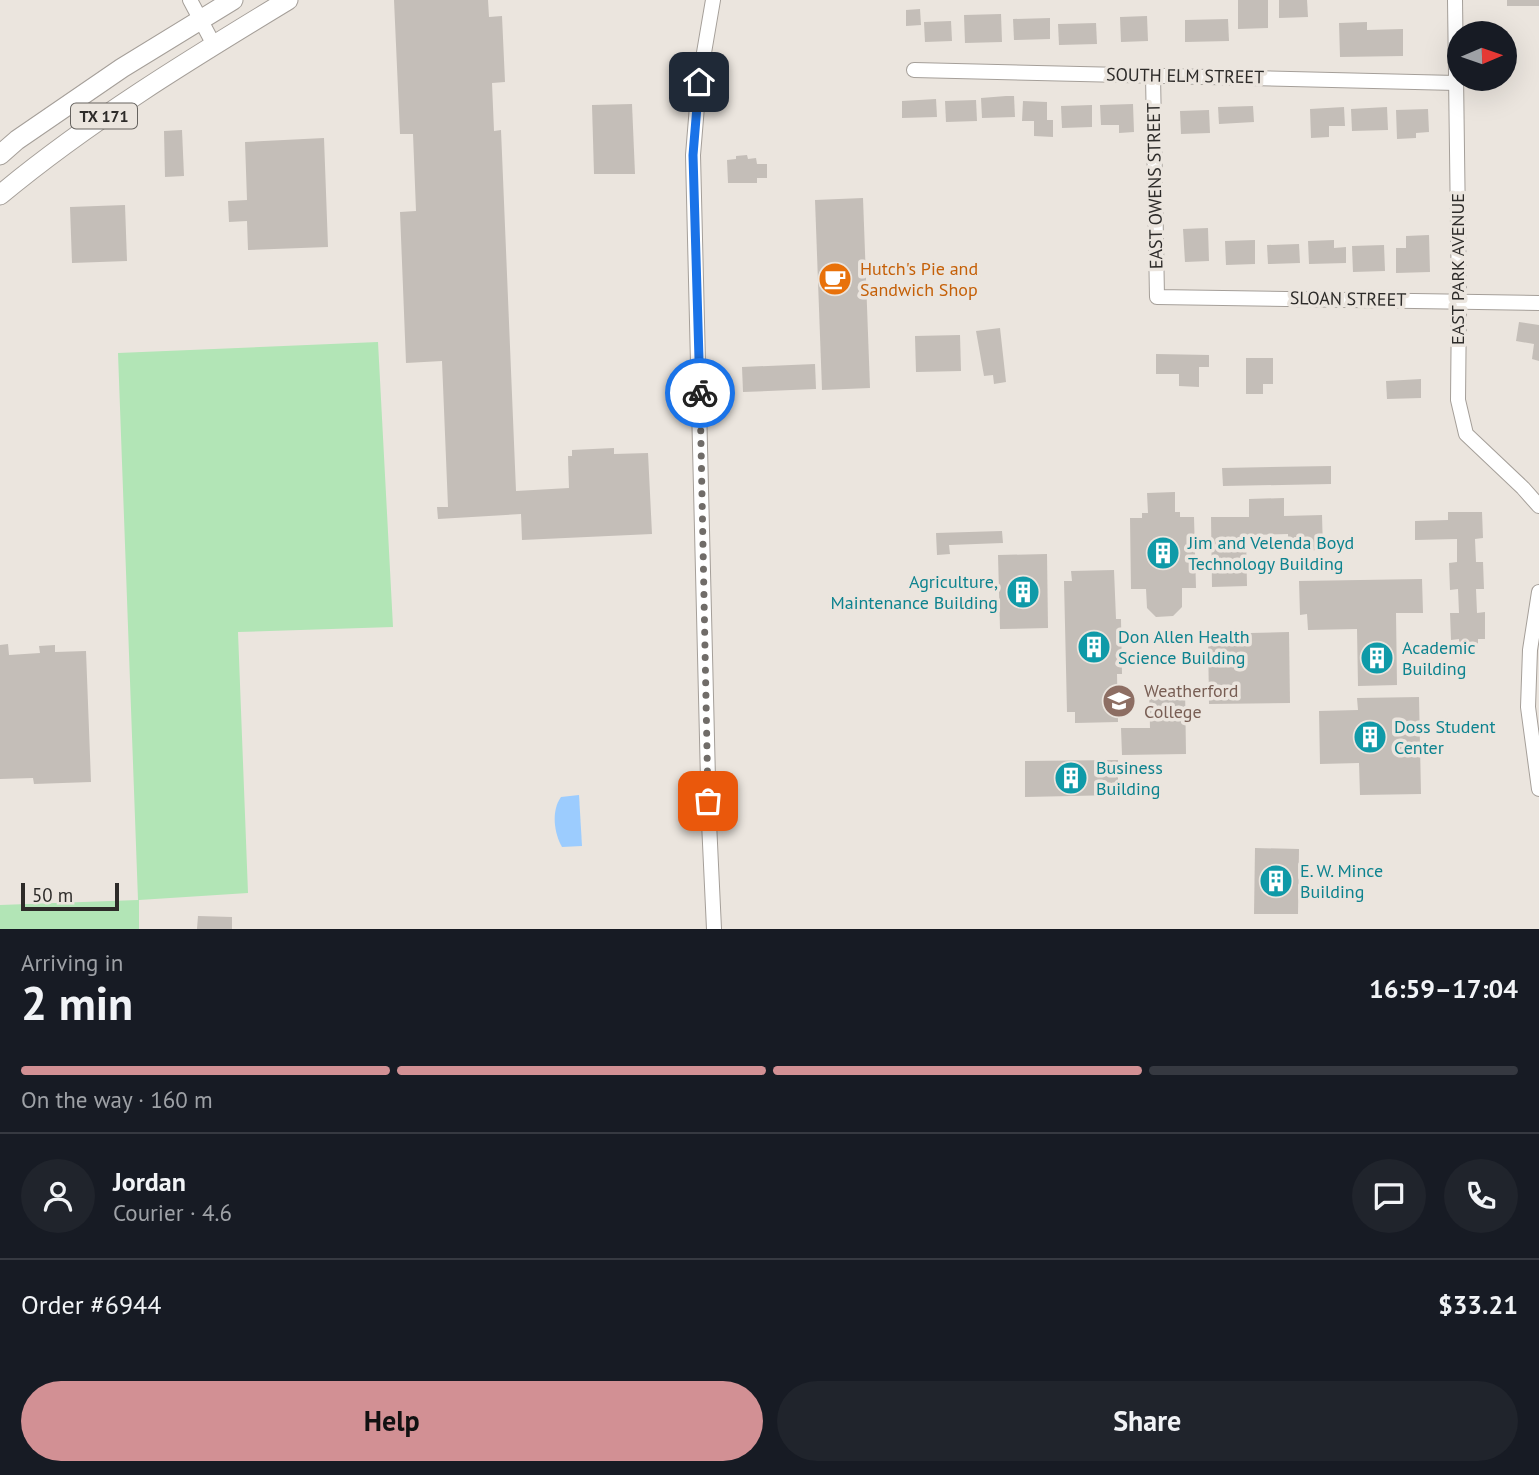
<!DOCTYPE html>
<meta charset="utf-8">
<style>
body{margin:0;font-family:"PT Sans",sans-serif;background:#20242c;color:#f1f3f6;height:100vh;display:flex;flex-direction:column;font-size:26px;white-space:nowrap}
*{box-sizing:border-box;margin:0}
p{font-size:23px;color:#9ea1a6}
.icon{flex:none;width:38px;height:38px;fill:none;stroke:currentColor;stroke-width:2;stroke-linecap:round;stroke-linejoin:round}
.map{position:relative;height:929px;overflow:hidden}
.details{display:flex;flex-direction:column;background:#171b24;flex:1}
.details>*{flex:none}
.needle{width:46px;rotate:88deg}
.buttons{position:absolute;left:1447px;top:21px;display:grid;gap:14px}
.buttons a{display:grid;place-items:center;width:70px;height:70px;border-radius:50%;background:#171b24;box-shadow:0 7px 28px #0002;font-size:35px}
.scale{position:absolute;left:21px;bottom:18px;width:98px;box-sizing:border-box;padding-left:7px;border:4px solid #2d2b29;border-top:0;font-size:19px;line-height:24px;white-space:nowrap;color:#2d2b29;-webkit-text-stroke:5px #ebe5de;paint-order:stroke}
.pin{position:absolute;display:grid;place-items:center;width:60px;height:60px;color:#fff;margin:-30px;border-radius:14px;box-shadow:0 4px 10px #0006}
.courier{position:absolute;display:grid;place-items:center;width:70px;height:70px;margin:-35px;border:5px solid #1a73e8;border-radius:50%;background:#fff;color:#222;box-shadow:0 2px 9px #0007}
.summary em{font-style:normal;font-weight:700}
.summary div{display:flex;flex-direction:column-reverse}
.summary{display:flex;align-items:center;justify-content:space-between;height:119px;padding:0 21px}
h1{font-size:46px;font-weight:700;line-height:52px}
.bar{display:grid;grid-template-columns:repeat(4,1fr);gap:10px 7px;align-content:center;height:84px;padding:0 21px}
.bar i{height:9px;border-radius:5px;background:#363941}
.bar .active{background:#d29094}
.bar p{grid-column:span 4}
.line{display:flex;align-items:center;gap:18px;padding:0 21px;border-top:2px solid #363941}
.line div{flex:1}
.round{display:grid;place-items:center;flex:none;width:74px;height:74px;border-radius:37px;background:#20242c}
.button{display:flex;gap:14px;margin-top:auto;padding:14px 21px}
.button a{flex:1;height:80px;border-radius:42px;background:#d29094;color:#111;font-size:28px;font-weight:700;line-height:80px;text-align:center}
.button a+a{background:#20242c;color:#f1f3f6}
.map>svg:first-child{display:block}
</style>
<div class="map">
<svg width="1539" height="929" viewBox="0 0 1539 929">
<rect width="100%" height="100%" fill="#ebe5de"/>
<path fill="#b2e5b6" d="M378,342L393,627L238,632L248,893L139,900V929H0V905L138,900L118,353Z"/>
<path fill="#9cccfe" d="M579,795L582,846L562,847C554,833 551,811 561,797Z"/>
<g fill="#c4beb8">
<path d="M394,0H488L489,17L502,16L505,82L492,83L494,131L501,130L516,491L569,488L568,456H572V450L614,448V454L648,453L652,534L522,540L521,514L438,519L437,507H448L442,361L406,363L400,212L416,211L413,134H400Z"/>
<path d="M1238,0H1268V28L1238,29Z"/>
<path d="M1279,0H1307L1308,17L1279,18Z"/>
<rect x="1507" y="0" width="32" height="6"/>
<path d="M920,9L921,25L906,26V10Z"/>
<path d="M1001,14L1002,42L965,43L964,15Z"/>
<path d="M1147,16L1148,41L1121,42L1120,17Z"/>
<path d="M1050,18V39L1014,40L1013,19Z"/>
<path d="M1228,19L1229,41L1185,42V20Z"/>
<path d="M951,21L952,41L925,42L924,22Z"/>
<path d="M1367,22V30L1403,29V56L1340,57L1339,23Z"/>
<path d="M1096,23L1097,44L1059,45L1058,24Z"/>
<path d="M1006,96H1014L1015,117L982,118L981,98Z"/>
<path d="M936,99L937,117L902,118V101Z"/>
<path d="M976,100L977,121L946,122L945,101Z"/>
<path d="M1023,101L1047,102V120H1053V137L1034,136V121H1022Z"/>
<path d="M632,104L635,174H594L592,105Z"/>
<path d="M1133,104L1134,132L1119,133V125H1101L1100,105Z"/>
<path d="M1092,105V127L1062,128L1061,106Z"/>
<path d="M1253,106L1254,122L1219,124L1218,107Z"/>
<path d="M1344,107L1345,126H1329V137L1311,138L1310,109Z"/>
<path d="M1387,107L1388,130L1352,131L1351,109Z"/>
<path d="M1428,109L1429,132L1416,133V138L1397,139L1396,110Z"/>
<path d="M1209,110L1210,133L1181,134L1180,111Z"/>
<path d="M182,130L184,176L165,177L164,131Z"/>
<path d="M324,138L328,247L248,250L247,221L229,222L228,201L247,200L245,142Z"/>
<path d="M747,155L748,159L756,158L757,164H767V178H757V183H728L727,160L736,159V156Z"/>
<path d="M863,198L870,388L822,390L815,200Z"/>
<path d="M125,205L127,261L72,263L70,207Z"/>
<path d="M1208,228L1209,261L1185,262L1183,229Z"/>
<path d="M1429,235L1430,272L1396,273V248H1406V236Z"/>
<path d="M1255,240V264L1226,265L1225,241Z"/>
<path d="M1334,240V248L1346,247V263L1309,264L1308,241Z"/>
<path d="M1299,244L1300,263L1268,264L1267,245Z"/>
<path d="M1384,245L1385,271L1353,272L1352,246Z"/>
<path d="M1519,322L1539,325V361L1532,359L1534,344L1516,341Z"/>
<path d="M1000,328L1006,382L994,384L993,375L984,376L976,331Z"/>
<path d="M960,335L961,371L916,372L915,336Z"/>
<path d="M1156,354L1209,355V367H1199V387L1179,386V374H1156Z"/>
<path d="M1246,358H1273V384H1263V394H1246Z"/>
<path d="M815,364L816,389L743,392L742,367Z"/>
<path d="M1421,379V398L1387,399L1386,381Z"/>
<path d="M1331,466V484L1223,486L1222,468Z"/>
<path d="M1175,492V512H1180V517H1194L1196,588H1182V607L1173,616L1156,617L1147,608L1146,589H1131L1130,518H1142V513H1148L1147,493Z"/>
<path d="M1284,498V516L1322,515L1323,550L1288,551V534L1246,535L1247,586L1212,587L1211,517H1249V499Z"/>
<path d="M1448,512H1482L1483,538L1475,539L1476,562H1483L1484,589H1476L1477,613L1485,612V639H1478V647H1459V639L1451,640L1450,613H1459L1458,589L1450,590L1449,563L1457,562V539L1415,540V521L1448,520Z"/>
<path d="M1002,531L1003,543L949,545L950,554L937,555L936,533Z"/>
<path d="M1047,554L1048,628L1000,629L998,555Z"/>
<path d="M1114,570L1116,619H1121L1122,674H1117L1118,722L1075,723V712H1067L1064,581H1072L1071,571Z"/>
<path d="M1422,579L1423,613H1396L1397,685L1358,686L1357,629L1308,630L1307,614L1300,615L1299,581Z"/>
<path d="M1289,632L1290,703L1209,704L1208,634Z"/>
<path d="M8,644L9,655L40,653L39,646L55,645V652L86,651L91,782L34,784L33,778L0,779V645Z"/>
<path d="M1149,686H1185L1186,754L1122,755L1121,728H1150Z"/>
<path d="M1419,697L1421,794L1360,795L1359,763L1320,764L1319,711L1358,710L1357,698Z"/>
<path d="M1118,760V795L1025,797V761Z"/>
<path d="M1255,848L1299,849L1298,914H1254Z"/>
<path d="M198,916L232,917V929H197Z"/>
</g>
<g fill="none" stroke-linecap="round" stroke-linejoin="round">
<defs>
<g id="minor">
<path d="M190,0L214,45"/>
<path d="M713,0L699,82L693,155L709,822L714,929"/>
<path d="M1455,0L1459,301L1458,400L1466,434L1523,488L1539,506"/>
<path d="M914,70L1456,83"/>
<path d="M1153,75L1157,297L1539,303"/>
<path d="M1539,592L1530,650L1528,707L1539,789"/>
</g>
<g id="major">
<path d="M0,155L17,140L122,68L233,0"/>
<path d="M0,195C89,121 189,60 288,0"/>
</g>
</defs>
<use href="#minor" stroke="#a59f99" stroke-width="16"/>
<use href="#major" stroke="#a59f99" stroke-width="21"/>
<use href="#minor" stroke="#fff" stroke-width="14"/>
<use href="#major" stroke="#fff" stroke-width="19"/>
</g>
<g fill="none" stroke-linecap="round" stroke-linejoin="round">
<path stroke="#706c68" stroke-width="7" stroke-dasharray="0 12.6" d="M700,393L708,801"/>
<path stroke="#1a73e8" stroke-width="9" d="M699,82L693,155L700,393"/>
</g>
<defs>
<symbol id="cafe-disc" viewBox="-11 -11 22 22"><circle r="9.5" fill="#e8710a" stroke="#ebe5de"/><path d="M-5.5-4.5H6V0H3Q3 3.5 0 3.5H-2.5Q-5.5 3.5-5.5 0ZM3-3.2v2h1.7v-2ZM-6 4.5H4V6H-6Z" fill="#fff"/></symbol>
<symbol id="building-disc" viewBox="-11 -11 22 22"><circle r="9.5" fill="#0f9aa8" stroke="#ebe5de"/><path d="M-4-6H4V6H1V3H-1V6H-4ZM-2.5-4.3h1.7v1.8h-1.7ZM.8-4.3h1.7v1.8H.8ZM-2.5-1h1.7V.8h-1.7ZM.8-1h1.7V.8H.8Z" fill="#fff"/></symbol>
<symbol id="university-disc" viewBox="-11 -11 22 22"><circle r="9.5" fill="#8d6e63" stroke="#ebe5de"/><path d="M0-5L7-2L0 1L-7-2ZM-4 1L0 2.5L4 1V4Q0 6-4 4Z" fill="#fff"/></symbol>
</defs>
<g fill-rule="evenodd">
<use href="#cafe-disc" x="816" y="260" width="38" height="38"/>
<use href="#building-disc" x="1144" y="534" width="38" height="38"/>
<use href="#building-disc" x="1004" y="573" width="38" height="38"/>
<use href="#building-disc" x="1075" y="628" width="38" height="38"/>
<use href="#building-disc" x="1358" y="639" width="38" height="38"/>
<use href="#university-disc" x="1100" y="682" width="38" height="38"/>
<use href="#building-disc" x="1351" y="718" width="38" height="38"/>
<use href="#building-disc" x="1052" y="759" width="38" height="38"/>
<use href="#building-disc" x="1257" y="862" width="38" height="38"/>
</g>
<g text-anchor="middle" stroke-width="7" stroke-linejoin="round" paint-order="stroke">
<rect fill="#ebe5de" stroke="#66635f" stroke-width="2" x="71" y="103.5" width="66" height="25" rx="5"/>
<g font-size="16" font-weight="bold" fill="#2d2b29">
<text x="104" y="122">TX 171</text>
</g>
<g font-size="18" fill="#2d2b29" stroke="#ebe5de">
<text transform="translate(1185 76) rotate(1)" y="6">SOUTH ELM STREET</text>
<text transform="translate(1155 186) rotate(-91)" y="6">EAST OWENS STREET</text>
<text transform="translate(1458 269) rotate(-90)" y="6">EAST PARK AVENUE</text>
<text transform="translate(1348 299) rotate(1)" y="6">SLOAN STREET</text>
</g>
<g font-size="18" fill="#c56008" stroke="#ebe5de" text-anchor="start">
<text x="860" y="275">Hutch's Pie and<tspan x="860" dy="21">Sandwich Shop</tspan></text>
</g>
<g font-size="18" fill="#0d838f" stroke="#ebe5de" text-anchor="start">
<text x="1188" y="549">Jim and Velenda Boyd<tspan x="1188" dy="21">Technology Building</tspan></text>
<text x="998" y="588" text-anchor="end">Agriculture,<tspan x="998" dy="21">Maintenance Building</tspan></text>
<text x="1118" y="643">Don Allen Health<tspan x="1118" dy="21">Science Building</tspan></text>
<text x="1402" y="654">Academic<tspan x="1402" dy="21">Building</tspan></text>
<text x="1394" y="733">Doss Student<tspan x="1394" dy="21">Center</tspan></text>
<text x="1096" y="774">Business<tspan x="1096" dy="21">Building</tspan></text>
<text x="1300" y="877">E. W. Mince<tspan x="1300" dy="21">Building</tspan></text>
</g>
<g font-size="18" fill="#785e54" stroke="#ebe5de" text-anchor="start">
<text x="1144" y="697">Weatherford<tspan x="1144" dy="21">College</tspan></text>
</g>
</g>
</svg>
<div class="buttons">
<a><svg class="needle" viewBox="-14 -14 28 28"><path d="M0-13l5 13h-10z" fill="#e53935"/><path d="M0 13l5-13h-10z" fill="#9ea1a6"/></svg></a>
</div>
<div class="scale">50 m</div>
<div class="pin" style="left:708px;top:801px;background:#ea580c"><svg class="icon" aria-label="bag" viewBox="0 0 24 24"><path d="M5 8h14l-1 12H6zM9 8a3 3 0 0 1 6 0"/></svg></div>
<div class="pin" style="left:699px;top:82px;background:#1f2937"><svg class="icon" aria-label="home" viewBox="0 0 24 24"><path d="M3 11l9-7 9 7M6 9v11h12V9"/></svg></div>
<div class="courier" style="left:700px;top:393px"><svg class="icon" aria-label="bike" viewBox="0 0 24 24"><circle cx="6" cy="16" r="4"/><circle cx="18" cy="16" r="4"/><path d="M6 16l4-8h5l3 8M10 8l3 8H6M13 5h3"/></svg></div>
</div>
<section class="details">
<div class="summary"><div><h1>2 min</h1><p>Arriving in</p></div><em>16:59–17:04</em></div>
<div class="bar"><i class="active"></i><i class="active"></i><i class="active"></i><i></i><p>On the way · 160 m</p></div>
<div class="line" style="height:126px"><a class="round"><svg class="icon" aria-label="person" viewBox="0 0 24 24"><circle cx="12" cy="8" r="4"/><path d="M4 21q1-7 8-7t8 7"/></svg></a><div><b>Jordan</b><p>Courier · 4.6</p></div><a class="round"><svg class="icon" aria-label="chat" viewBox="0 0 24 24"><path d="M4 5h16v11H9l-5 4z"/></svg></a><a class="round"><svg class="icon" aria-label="phone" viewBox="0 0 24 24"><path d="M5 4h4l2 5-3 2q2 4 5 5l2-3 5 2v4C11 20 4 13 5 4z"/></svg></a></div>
<div class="line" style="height:91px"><div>Order #6944</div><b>$33.21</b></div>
<div class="button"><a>Help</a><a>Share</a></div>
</section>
